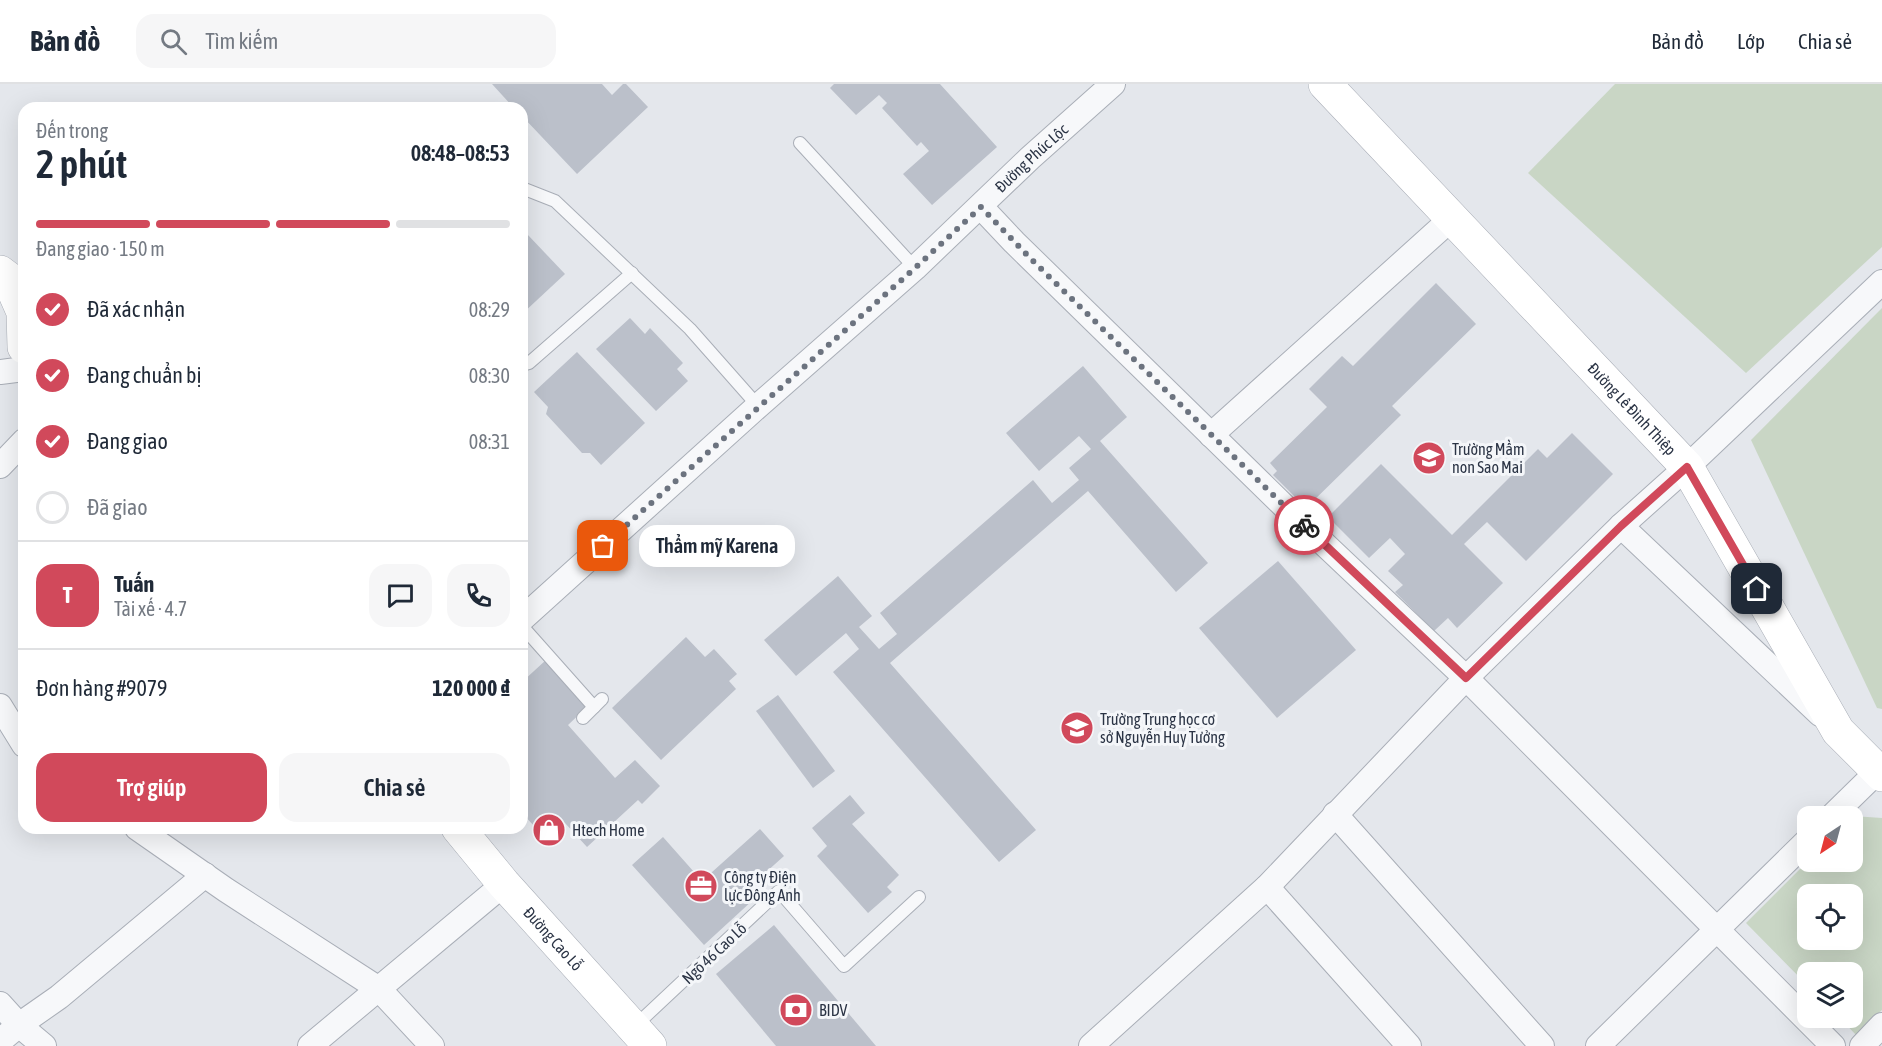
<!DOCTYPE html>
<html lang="vi">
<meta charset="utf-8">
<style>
body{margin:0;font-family:"Asap Condensed",sans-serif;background:#f6f6f7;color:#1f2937;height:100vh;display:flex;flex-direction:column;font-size:22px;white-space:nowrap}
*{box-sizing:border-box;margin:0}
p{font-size:20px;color:#747a83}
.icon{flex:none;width:33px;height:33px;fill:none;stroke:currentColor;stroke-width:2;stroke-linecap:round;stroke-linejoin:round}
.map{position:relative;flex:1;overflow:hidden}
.side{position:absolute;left:18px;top:18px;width:510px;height:732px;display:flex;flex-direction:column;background:#fff;border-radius:18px;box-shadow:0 6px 24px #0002}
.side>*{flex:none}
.needle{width:39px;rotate:216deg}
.fabs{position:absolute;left:1797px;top:722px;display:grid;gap:12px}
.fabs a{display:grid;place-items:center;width:66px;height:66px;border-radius:12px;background:#fff;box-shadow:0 6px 24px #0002;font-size:30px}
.pin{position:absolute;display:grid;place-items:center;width:51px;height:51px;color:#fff;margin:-26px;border-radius:12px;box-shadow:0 3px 9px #0006}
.courier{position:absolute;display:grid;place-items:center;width:60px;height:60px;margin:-30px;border:4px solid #d1495b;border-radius:50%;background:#fff;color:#222;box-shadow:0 2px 8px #0007}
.bubble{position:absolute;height:42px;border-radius:18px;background:#fff;box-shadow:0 6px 24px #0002;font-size:20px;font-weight:600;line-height:42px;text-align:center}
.head em{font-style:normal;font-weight:600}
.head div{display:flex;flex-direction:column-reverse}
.head{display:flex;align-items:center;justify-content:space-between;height:102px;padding:0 18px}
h1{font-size:39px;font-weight:600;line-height:45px}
.bar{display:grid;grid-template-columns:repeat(4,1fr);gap:9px 6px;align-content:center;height:72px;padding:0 18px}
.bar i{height:8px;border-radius:4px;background:#e0e1e3}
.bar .current{background:#d1495b}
.bar p{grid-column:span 4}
.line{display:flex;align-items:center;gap:15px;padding:0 18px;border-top:2px solid #e0e1e3}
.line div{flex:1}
.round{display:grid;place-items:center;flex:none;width:63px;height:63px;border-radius:18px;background:#f6f6f7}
ol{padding:0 18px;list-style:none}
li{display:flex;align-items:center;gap:18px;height:66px}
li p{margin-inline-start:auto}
li .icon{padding:6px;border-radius:50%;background:#d1495b;color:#fff;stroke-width:4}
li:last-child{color:#747a83}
li i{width:33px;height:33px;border:3px solid #e0e1e3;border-radius:50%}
.cta{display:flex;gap:12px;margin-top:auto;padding:12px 18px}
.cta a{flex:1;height:69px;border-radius:18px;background:#d1495b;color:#fff;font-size:24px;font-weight:600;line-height:69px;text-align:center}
.cta a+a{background:#f6f6f7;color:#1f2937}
header{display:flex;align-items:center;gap:36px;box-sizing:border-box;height:84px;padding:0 30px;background:#fff;border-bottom:2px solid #e0e1e3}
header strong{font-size:28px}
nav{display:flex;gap:33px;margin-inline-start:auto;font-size:21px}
.search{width:420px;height:54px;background:#f6f6f7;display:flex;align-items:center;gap:15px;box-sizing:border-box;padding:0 21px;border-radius:18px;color:#747a83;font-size:22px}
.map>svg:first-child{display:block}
</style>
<header>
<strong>Bản đồ</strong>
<div class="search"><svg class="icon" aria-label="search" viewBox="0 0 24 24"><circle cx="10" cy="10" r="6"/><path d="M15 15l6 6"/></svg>Tìm kiếm</div>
<nav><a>Bản đồ</a><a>Lớp</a><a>Chia sẻ</a></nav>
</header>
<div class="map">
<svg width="1882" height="962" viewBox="0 0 1882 962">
<rect width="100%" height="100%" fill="#e4e7ec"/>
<g fill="#c9d6c5" fill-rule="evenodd">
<path d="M1615,0H1882V163L1746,289L1528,89Z"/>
<path d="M1882,224V625L1877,624L1751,356Z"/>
<path d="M1853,732L1882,734V926L1856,951L1839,933H1852V888H1808L1807,901L1746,839L1808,777H1852ZM1808,810H1852V855H1808Z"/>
</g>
<g fill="#bbc0ca">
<path d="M492,0H602L612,11L623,0H626L648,23L577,90L522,32V24H514Z"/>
<path d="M834,0H940L997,63L932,121L903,90L929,67L921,58L917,62L882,24L887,19L879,11L856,31L830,4Z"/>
<path d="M527,150L565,190L522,230V155Z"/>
<path d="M1436,199L1476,240L1392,322L1401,331L1306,424L1273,391L1277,387L1270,379L1327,323L1309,305L1342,272L1353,282Z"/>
<path d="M630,234L645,250L650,244L683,279L677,285L688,297L656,327L596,265Z"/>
<path d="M577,268L645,339L601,381L590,369H582L546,330L548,323L534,308Z"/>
<path d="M1083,282L1127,333L1100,357L1208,479L1176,508L1088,407L890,579L1036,746L999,778L833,588L859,565L846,549L796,592L764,556L838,492L872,532L859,543L879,565L897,550L880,529L1033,396L1052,419L1079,396L1069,384L1091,365L1079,352L1039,387L1006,349Z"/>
<path d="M1572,349L1613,390L1526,477L1487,438L1464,460L1503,499L1457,544L1448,534L1434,547L1395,508L1403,501L1388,487L1405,470L1390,454L1369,474L1328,433L1381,380L1452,451L1538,365L1547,374Z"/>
<path d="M1278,477L1356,566L1277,634L1199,544Z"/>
<path d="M686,553L705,573L714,565L737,590L729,597L736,605L661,676L612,624Z"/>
<path d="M546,576L588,622L568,641L615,694L635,676L660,702L642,720L638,716L587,763L565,739L547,756L522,729V598Z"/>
<path d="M778,611L835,687L813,704L756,627Z"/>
<path d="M850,711L865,729L852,740L899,791L887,803L892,808L868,829L817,772L827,762L812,744Z"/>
<path d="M760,745L784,772L745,807L753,816L704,861L632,781L663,753L702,797Z"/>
<path d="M774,841L876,962H776L716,890Z"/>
</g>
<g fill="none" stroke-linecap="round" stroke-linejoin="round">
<defs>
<g id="lane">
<path d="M800,59L915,184"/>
<path d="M522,104L555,117L690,245L758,322"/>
<path d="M522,281L529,279L632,189"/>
<path d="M522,542L594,623"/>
<path d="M583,634L602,615"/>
<path d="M635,942L779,807L844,882L919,813"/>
</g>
<g id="street">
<path d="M981,123L1014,158L1284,422L1466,594L1833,962"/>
<path d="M0,288L24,285"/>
<path d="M1211,351L1451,135"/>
<path d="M0,382L24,357"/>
<path d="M1621,442L1820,630"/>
<path id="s1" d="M522,535L758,322L915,184L1030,74L1113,0"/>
<path d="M0,622L24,661"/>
<path d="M1335,730L1542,962"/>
<path d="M1832,732L1878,687"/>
<path d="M137,744L226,806L379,905L432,962"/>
<path d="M1267,803L1409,962"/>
<path d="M0,920L19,941L59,913L205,791"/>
<path d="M0,957L19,941L44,962"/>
<path d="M310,962L504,800"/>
<path d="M1091,962L1267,803L1466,594L1621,442L1687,383L1882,198"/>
<path d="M1598,962L1808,756"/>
<path d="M1862,962L1882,941"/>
</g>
<g id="secondary">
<path id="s2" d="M1325,0L1687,383L1838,647L1882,691"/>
<path d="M0,188L8,194L23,228L24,263"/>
<path id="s3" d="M458,744L504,800L650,962"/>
</g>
</defs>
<use href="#lane" stroke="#a9aeb7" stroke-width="14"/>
<use href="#street" stroke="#a9aeb7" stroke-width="26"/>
<use href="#secondary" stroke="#a9aeb7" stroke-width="34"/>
<use href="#lane" stroke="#f7f8fa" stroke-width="12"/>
<use href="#street" stroke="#f7f8fa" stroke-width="24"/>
<use href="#secondary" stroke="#fff" stroke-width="33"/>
</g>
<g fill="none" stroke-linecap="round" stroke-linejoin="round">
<path stroke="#6c737f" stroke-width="6" stroke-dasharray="0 10.8" d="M603,462L915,184L981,123L1031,175L1304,441"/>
<path stroke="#d1495b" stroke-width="8" d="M1304,441L1466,594L1621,442L1687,383L1757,505"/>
</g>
<defs>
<symbol id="school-disc" viewBox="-11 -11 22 22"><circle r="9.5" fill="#d1495b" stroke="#f4f6f9"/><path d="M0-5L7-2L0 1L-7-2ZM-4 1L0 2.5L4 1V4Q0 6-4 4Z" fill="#fff"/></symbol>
<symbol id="shop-disc" viewBox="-11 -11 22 22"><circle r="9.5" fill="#d1495b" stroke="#f4f6f9"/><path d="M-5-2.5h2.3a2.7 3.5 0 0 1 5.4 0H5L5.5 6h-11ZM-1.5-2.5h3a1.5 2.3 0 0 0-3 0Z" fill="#fff"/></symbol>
<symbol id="office-disc" viewBox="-11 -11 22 22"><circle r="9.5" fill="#d1495b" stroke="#f4f6f9"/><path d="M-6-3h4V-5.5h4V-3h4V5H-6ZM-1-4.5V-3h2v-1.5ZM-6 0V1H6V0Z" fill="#fff"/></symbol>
<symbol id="bank-disc" viewBox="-11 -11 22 22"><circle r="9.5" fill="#d1495b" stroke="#f4f6f9"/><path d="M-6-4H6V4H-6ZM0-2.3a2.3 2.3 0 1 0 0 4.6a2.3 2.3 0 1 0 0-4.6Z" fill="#fff"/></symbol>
</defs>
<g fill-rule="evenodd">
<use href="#school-disc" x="1410" y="355" width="38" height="38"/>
<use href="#school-disc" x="1058" y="625" width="38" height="38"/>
<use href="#shop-disc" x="530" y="727" width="38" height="38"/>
<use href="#office-disc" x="682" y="783" width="38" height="38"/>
<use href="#bank-disc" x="777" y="907" width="38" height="38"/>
</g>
<g text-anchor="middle" stroke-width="6" stroke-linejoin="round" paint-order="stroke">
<g font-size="16" fill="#2b3445" stroke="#f4f6f9">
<text dy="6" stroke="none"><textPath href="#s1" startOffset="687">Đường Phúc Lộc</textPath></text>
<text dy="6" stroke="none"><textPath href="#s2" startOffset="447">Đường Lê Đình Thiệp</textPath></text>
<text dy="6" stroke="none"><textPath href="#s3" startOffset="146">Đường Cao Lỗ</textPath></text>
<text transform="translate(714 869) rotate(-43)" y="6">Ngõ 46 Cao Lỗ</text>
</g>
<g font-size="16" fill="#2b3445" stroke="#f4f6f9" text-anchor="start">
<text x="1452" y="371">Trường Mầm<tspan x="1452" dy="18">non Sao Mai</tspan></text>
<text x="1100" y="641">Trường Trung học cơ<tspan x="1100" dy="18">sở Nguyễn Huy Tưởng</tspan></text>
<text x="572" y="752">Htech Home</text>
<text x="724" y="799">Công ty Điện<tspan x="724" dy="18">lực Đông Anh</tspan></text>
<text x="819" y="932">BIDV</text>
</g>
</g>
</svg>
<div class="fabs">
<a><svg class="needle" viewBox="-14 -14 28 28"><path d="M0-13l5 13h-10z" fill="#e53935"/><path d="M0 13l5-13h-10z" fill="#747a83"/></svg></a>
<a><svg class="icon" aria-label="locate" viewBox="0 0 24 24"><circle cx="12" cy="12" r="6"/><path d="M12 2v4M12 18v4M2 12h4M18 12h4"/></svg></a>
<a><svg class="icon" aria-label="layers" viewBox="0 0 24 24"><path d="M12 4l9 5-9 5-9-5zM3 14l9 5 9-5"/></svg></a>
</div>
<div class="pin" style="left:603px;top:462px;background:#ea580c"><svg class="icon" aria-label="bag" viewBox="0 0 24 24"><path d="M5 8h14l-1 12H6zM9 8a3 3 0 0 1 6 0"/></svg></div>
<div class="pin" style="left:1757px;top:505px;background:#1f2937"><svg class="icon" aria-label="home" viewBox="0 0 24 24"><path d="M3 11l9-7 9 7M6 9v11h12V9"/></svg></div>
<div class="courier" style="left:1304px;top:441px"><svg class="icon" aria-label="bike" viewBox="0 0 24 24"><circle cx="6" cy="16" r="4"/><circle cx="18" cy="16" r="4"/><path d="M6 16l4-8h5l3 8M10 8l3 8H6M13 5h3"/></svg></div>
<div class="bubble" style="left:639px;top:441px;width:156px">Thẩm mỹ Karena</div>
<section class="side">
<div class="head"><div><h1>2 phút</h1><p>Đến trong</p></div><em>08:48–08:53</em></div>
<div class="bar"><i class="current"></i><i class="current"></i><i class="current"></i><i></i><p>Đang giao · 150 m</p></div>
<ol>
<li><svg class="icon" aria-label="check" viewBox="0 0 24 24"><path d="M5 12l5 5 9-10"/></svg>Đã xác nhận<p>08:29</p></li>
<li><svg class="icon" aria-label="check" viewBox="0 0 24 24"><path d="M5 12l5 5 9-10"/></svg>Đang chuẩn bị<p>08:30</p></li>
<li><svg class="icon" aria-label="check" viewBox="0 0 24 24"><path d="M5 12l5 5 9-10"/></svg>Đang giao<p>08:31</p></li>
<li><i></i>Đã giao</li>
</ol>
<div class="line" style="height:108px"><b class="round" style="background:#d1495b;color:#fff">T</b><div><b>Tuấn</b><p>Tài xế · 4.7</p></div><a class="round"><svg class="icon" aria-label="chat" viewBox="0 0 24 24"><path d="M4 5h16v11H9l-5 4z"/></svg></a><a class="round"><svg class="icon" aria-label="phone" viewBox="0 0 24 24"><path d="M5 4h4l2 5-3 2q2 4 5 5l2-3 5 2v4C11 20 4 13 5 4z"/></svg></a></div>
<div class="line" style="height:78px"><div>Đơn hàng #9079</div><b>120 000 ₫</b></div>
<div class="cta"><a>Trợ giúp</a><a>Chia sẻ</a></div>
</section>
</div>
